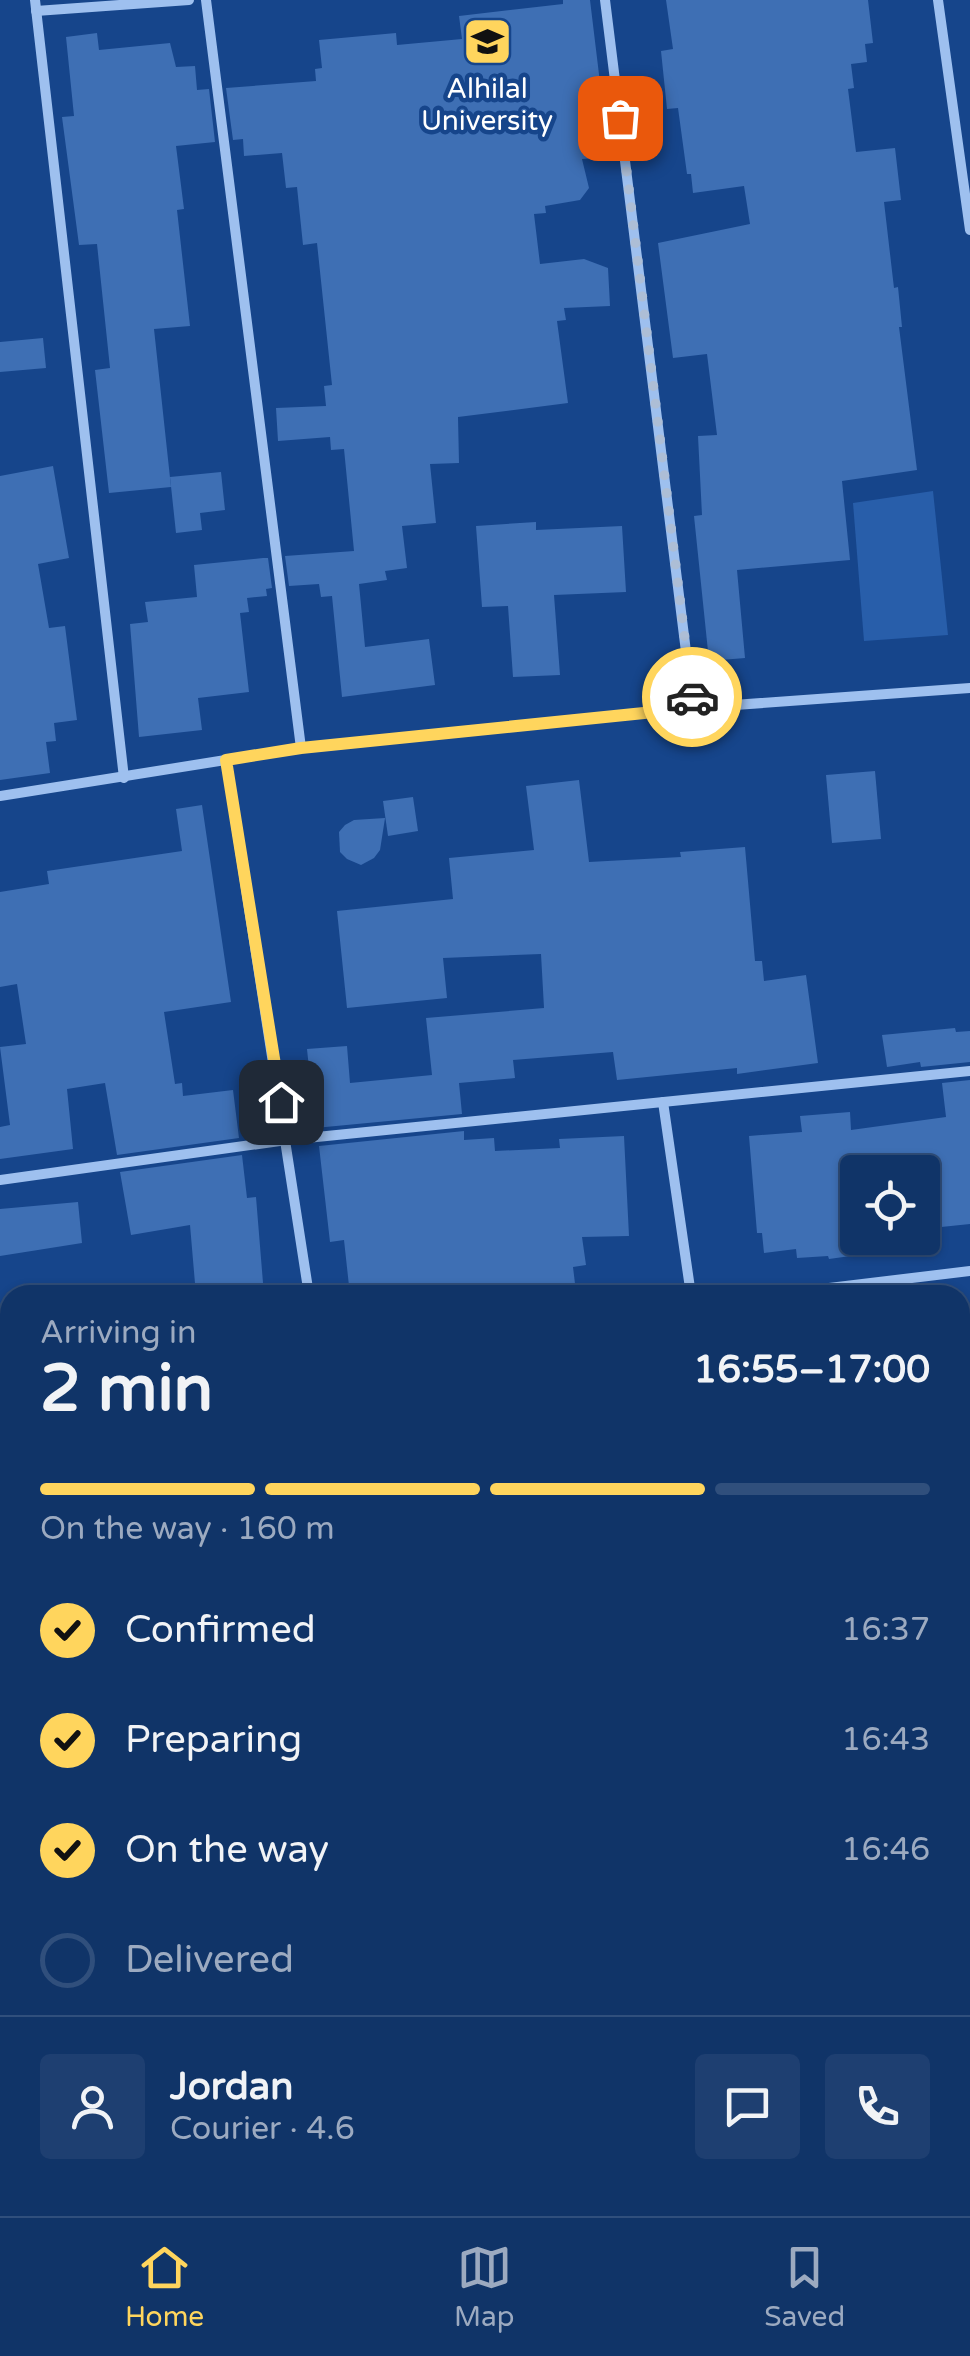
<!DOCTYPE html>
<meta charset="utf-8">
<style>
body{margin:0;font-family:"Varela Round",sans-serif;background:#1e3f71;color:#f1f3f6;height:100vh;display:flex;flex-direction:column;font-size:38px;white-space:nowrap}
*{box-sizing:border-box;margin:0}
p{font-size:32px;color:#9caac0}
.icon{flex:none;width:55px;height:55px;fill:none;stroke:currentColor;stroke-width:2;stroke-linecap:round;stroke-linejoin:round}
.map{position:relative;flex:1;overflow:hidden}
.sheet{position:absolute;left:0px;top:1285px;width:970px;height:932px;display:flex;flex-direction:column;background:#103468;border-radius:30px 30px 0 0;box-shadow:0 2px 8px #0004,0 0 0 2px #304f7c}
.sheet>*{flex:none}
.controls{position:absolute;left:840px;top:1155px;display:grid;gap:20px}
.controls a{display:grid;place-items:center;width:100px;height:100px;border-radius:10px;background:#103468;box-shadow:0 2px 8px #0004,0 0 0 2px #304f7c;font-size:50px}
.pin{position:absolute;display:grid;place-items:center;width:85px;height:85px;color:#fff;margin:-42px;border-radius:20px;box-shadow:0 5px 15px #0006}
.courier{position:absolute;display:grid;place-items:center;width:100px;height:100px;margin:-50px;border:8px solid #ffd55d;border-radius:50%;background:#fff;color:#222;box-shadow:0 2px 12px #0007}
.summary em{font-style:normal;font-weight:700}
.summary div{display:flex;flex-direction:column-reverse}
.summary{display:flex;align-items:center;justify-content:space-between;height:170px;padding:0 40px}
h1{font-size:65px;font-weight:700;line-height:75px}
.bar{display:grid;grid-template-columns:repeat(4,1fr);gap:15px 10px;align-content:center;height:120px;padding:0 40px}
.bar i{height:12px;border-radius:8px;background:#304f7c}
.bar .on{background:#ffd55d}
.bar p{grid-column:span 4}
.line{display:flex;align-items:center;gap:25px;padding:0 40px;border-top:2px solid #304f7c}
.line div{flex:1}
.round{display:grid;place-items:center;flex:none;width:105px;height:105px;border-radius:10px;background:#1e3f71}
ol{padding:0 40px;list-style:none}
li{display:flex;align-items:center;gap:30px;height:110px}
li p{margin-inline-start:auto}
li .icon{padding:10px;border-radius:50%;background:#ffd55d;color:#111;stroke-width:4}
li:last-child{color:#9caac0}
li i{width:55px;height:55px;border:5px solid #304f7c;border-radius:50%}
.dock{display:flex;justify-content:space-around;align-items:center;height:140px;border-top:2px solid #304f7c;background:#103468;font-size:28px;color:#9caac0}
.dock a{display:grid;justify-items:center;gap:5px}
.dock .on{color:#ffd55d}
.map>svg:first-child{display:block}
</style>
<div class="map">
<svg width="970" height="2216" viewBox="0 0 970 2216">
<rect width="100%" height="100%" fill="#16458b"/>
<path fill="#285eaa" d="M933,491L948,635L864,641L853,503Z"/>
<g fill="#3e6fb4">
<path d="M563,0H590L609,157L582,159L589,188L580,200L545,206L546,213L534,214L540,264L584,259L608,268L610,306L564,308L566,320L557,321L568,403L458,417L459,463L430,464L436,523L402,526L407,568L385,571L387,580L359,584L365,647L429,639L435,685L342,697L332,596L321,597L319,584L289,586L285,556L354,551L344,449L331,450L330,437L278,441L276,408L326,406L324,386L332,385L317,243L303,245L297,187L286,188L282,153L244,156L243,139L233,140L226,88L316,81L315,69L322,68L319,40L396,33L397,45L462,39L459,16L563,4Z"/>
<path d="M666,0H868L873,43L865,44L867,62L851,64L854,88L848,89L856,152L895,148L901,200L884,202L894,288L898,287L902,327H899L917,470L842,481L850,560L737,570L745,658L709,661L694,516L702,515L698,436L717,435L707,354L673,358L658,243L750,224L744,186L693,193L691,174H687L678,108L667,109L661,51L673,49Z"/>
<path d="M97,33L99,50L170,43L176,67L195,66L197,90L209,89L215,142L176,146L184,209L177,210L190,326L154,329L171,487L109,493L95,370L110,368L97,244L79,245L62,117L74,116L66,37Z"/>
<path d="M43,338L46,368L0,372V342Z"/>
<path d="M53,466L69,558L38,564L49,628L65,626L77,720L54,723L56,741L46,742L50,773L0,780V476Z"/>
<path d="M221,472L225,510L200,513L202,530L176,533L170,477Z"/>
<path d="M536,522V530L622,526L626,592L554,595L560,675L513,677L508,606L482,607L476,526Z"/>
<path d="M263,558H268L272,588L266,589L267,596L247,598L249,612L240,613L249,692L198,698L202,730L139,737L130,624L148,622L145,602L197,597L194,565Z"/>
<path d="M875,771L881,839L832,843L826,775Z"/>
<path d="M579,780L589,862L681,857L680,852L745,847L755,961H762L764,981L806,975L818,1063L737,1074V1068L617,1080L613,1052L513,1060L515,1078L459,1083L462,1114L315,1128L307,1049L347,1046L350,1083L432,1075L426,1018L544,1008L541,954L443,958L447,998L347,1008L337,911L453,899L449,858L534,850L526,786Z"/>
<path d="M413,797L418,831L388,836L383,801Z"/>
<path d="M202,805L231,1002L164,1012L175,1084L182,1083L183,1096L233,1090L239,1138L117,1155L105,1083L67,1089L73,1149L0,1159V1127L10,1125L0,1047L26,1044L17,984L0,987V892L49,884L47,871L182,851L176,809Z"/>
<path d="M385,818L380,850L374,858L361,865L347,859L340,852L339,832L345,825L354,820Z"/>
<path d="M955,1028L956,1032L970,1031V1062L921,1067L920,1062L887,1067L882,1035Z"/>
<path d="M970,1080V1224L922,1229V1172H858V1255L829,1259L828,1256L797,1258L796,1249L764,1253L762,1233H757L749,1136L802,1132L800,1116L850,1112L851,1130L946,1117L942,1083Z"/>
<path d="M464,1131V1140L494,1138L495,1151L560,1148L559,1139L624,1136L629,1236L582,1237L586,1265L573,1267L576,1292L546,1295H350L344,1240L330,1242L319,1146Z"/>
<path d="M242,1155L247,1198L256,1197L264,1295H196L190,1225L131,1235L120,1172Z"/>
<path d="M78,1202L82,1243L0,1256V1209Z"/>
</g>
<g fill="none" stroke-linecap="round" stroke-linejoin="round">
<g stroke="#9ec0ef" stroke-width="10">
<path d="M35,0L124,778"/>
<path d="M206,0L301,748"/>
<path d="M938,0L970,230"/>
<path d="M36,11L189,0"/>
<path d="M693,708L970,688"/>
<path d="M226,760L309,1295"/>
<path d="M0,796L301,748L693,708L605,0"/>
<path d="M663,1102L691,1295"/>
<path d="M0,1180L287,1140L970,1071"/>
<path d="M771,1295L970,1271"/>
<path d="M0,1396L10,1395"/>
<path d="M960,1455L970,1454"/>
<path d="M0,1578L10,1577"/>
<path d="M960,1639L970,1638"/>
<path d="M0,1749L10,1748"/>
<path d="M960,1826L970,1824"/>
<path d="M960,1946L970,2036"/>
<path d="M0,1948L10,1946"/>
<path d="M0,2057L10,2152"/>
<path d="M960,2195L970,2194"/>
<path d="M19,2208L21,2216"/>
<path d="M212,2208L213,2216"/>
<path d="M404,2208L405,2216"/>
<path d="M602,2208L603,2216"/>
<path d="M780,2216L853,2208"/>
</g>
</g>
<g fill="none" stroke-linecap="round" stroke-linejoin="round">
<path stroke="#adbed6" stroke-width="10" stroke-dasharray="0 18" d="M620,118L692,697"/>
<path stroke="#ffd55d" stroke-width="12" d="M281,1102L226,760L301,748L693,708L692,697"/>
</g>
<defs>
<symbol id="university-square" viewBox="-11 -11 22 22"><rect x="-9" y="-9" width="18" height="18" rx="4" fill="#ffd55d" stroke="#16458b"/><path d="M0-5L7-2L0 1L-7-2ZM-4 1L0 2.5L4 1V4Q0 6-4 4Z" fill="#111"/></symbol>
</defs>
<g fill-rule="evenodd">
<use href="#university-square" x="460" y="14" width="55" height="55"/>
</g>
<g text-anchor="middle" stroke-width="9" stroke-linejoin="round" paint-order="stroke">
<g font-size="28" fill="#fff" stroke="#16458b">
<text x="487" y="98">Alhilal<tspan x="487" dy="32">University</tspan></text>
</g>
</g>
</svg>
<div class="controls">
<a><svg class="icon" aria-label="locate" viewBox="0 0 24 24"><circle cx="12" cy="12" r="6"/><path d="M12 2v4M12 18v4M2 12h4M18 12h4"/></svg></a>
</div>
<div class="pin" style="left:620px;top:118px;background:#ea580c"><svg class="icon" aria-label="bag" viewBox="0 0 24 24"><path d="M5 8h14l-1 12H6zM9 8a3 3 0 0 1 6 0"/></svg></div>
<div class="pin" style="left:281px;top:1102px;background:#1f2937"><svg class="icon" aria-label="home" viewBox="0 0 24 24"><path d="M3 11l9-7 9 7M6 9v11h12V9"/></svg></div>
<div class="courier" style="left:692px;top:697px"><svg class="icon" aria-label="car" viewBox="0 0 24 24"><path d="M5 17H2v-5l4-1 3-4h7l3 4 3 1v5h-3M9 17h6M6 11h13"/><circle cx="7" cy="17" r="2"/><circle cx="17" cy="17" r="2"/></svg></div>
<section class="sheet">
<div class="summary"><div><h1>2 min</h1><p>Arriving in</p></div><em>16:55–17:00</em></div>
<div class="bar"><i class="on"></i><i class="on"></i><i class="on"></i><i></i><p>On the way · 160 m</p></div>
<ol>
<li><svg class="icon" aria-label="check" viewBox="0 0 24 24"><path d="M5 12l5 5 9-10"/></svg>Confirmed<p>16:37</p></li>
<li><svg class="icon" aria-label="check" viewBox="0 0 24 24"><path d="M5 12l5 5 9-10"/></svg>Preparing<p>16:43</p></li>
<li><svg class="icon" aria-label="check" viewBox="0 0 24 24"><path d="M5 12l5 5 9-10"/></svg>On the way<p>16:46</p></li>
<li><i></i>Delivered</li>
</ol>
<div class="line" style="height:180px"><a class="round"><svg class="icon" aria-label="person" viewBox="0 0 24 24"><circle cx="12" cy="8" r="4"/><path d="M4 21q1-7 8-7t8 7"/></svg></a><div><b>Jordan</b><p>Courier · 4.6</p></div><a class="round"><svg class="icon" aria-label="chat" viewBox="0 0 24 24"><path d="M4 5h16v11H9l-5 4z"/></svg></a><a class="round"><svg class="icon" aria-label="phone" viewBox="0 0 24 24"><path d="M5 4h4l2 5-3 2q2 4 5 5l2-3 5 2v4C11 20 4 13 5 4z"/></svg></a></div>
</section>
</div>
<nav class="dock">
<a class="on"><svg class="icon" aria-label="home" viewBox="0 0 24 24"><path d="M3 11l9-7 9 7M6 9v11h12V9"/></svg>Home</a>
<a><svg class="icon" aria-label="map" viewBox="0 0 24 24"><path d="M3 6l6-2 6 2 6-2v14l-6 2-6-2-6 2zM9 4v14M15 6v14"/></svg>Map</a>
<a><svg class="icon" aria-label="saved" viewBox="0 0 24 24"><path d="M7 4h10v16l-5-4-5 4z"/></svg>Saved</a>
</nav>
